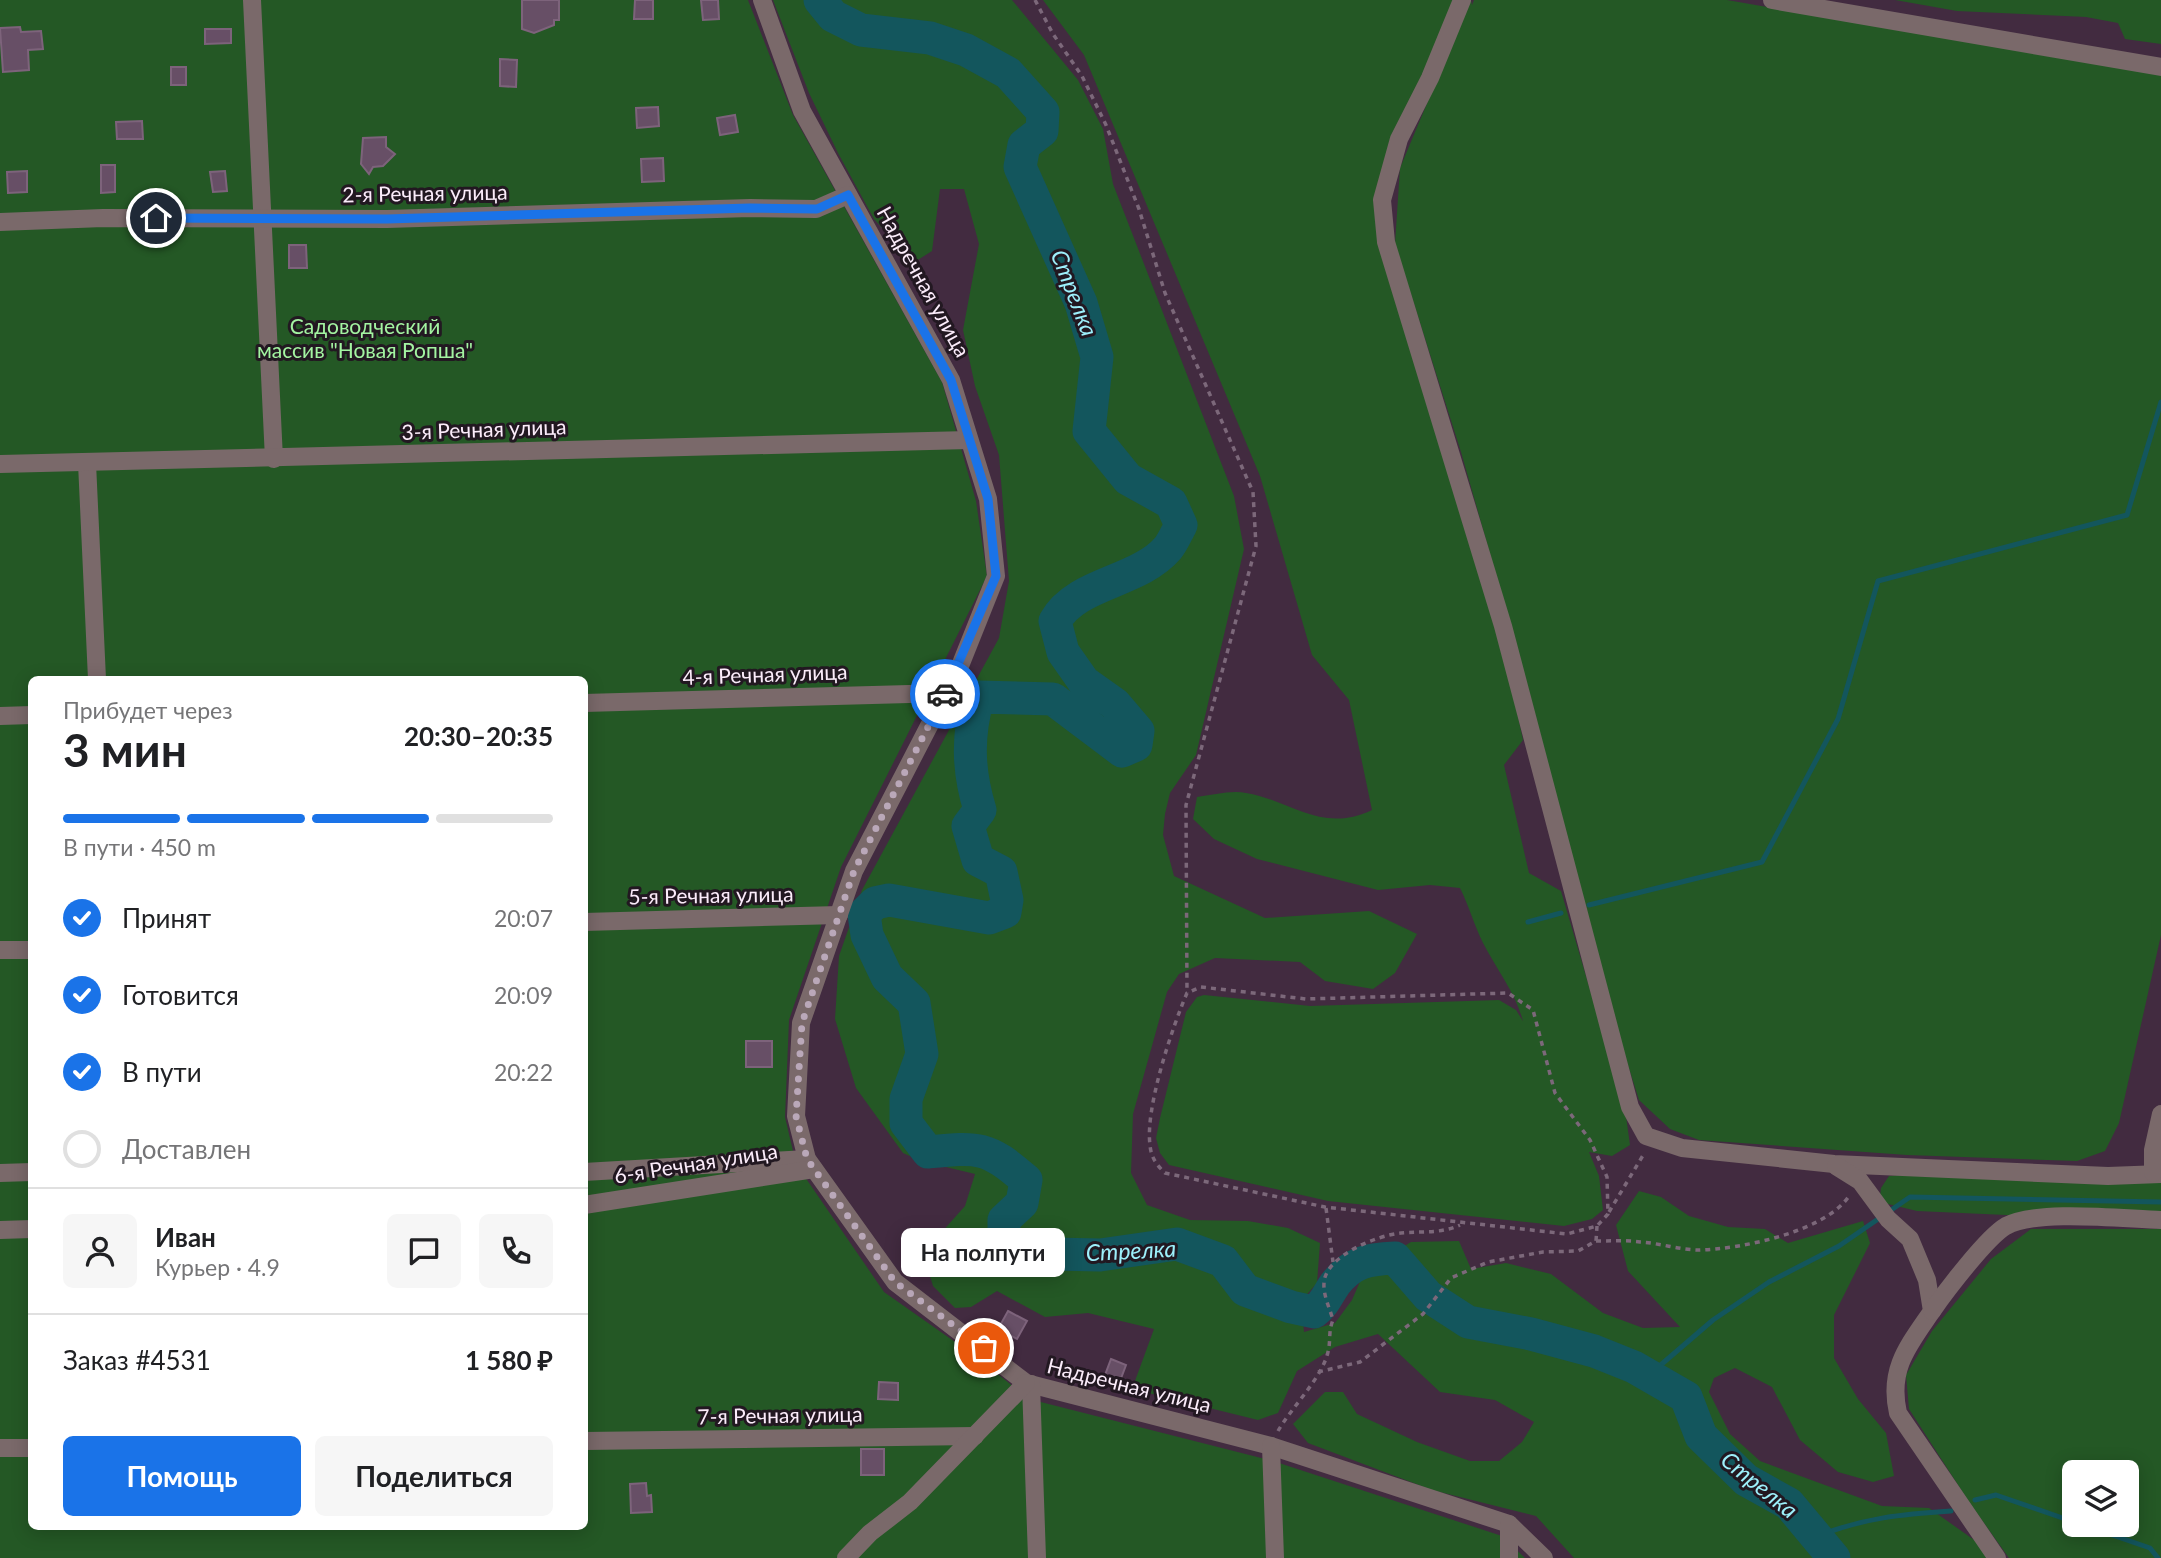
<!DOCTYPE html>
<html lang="ru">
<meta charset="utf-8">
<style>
body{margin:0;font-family:Lato,sans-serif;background:#f6f6f6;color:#202124;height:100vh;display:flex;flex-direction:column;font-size:26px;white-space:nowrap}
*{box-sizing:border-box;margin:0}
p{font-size:23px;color:#757577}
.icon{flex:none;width:38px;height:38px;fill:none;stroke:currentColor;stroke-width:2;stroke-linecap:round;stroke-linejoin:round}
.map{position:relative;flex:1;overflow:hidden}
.drawer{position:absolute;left:28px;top:676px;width:560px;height:854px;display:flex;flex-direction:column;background:#fff;border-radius:10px;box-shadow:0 4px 18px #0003}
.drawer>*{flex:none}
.buttons{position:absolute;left:2062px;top:1460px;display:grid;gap:14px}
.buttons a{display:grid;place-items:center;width:77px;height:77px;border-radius:10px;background:#fff;box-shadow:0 4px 18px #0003;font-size:35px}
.pin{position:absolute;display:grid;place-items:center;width:60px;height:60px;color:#fff;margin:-30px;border:4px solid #fff;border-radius:50%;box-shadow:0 2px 7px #0007}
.courier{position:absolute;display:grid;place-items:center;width:70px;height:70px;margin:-35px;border:5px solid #1a73e8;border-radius:50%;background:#fff;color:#222;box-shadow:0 2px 9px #0007}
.bubble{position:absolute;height:49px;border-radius:10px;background:#fff;box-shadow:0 4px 18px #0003;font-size:23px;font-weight:700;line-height:49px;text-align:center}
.headline em{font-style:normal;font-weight:700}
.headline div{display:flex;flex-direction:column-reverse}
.headline{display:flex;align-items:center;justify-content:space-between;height:119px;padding:0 35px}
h1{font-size:46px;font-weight:700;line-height:52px}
.bar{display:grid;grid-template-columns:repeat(4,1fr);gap:10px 7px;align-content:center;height:84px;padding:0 35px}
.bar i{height:9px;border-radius:5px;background:#e0e0e0}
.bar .selected{background:#1a73e8}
.bar p{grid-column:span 4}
.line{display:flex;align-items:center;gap:18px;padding:0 35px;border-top:2px solid #e0e0e0}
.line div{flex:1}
.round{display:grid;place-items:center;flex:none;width:74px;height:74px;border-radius:10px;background:#f6f6f6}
ol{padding:0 35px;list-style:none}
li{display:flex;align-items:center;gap:21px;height:77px}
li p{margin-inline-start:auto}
li .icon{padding:7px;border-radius:50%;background:#1a73e8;color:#fff;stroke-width:4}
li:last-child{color:#757577}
li i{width:38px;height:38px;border:4px solid #e0e0e0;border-radius:50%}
.primary-button{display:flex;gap:14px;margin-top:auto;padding:14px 35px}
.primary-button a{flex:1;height:80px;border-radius:10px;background:#1a73e8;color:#fff;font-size:28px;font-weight:700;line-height:80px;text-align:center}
.primary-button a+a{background:#f6f6f6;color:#202124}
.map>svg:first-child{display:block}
</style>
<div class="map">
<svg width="2161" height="1558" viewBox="0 0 2161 1558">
<rect width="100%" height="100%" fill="#422b40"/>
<g fill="#245825" fill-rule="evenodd">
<path d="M0,0H748L793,115L942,382L976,501L987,576L841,867L789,1020L785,1117L796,1164L884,1292L975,1356L1029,1399L1273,1461L1502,1536L1525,1558H0ZM32,679H584V1526H32Z"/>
<path d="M773,0H1012L1078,80L1103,129L1113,184L1234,496L1244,549L1196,755L1170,793L1165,814L1163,835L1174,876L1265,918L1369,911L1417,934L1395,973L1373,989L1325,981L1300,962L1215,958L1179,974L1167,992L1133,1114L1131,1173L1147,1205L1190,1220L1248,1221L1288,1228L1320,1243L1317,1283L1301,1301L1304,1332L1335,1323L1352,1300L1365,1270L1411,1242L1459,1241L1471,1269L1506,1263L1551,1274L1603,1313L1643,1328L1680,1327L1628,1271L1616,1225L1639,1191L1661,1197L1689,1216L1728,1227L1765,1229L1788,1243L1863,1221L1870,1243L1834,1315V1358L1858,1399L1886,1433L1894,1476L1873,1482L1838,1472L1800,1440L1772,1387L1735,1368L1714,1378L1709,1392L1730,1434L1760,1461L1882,1506L1929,1508L1977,1542L1989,1558H1574L1536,1516L1432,1490L1308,1443L1293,1424L1325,1392H1343L1357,1414L1417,1442L1470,1461H1499L1522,1442L1534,1422L1495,1400L1440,1392L1378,1334L1335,1347L1297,1371L1278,1413L1258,1420L1132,1389L1154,1329L1088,1313L1045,1317L997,1291L971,1307L955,1308L933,1286L923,1253L965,1206L975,1174L921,1161L903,1153L856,1088L835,1019L839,956L862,890L999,638L1009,581L999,455L975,386L963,330L979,244L964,189H940L932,251L913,263L874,219L838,153L809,93Z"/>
<path d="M1043,0H1471L1472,5L1474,0H1727L2161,75V935L2119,1123L2105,1151L2077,1161L1907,1155L1699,1140L1670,1129L1639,1100L1609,1005L1529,691L1461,452L1395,244L1400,168L1428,101L1394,138L1377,199L1498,623L1523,740L1504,765L1529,873L1561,891L1625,1109L1630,1145L1612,1156L1589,1152L1599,1176L1603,1210L1592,1219L1564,1226L1328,1201L1169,1165L1160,1153L1156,1138L1160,1118L1186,1012L1197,997L1204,995L1310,1006L1499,1000L1516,1010L1523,1021C1515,992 1497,970 1483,943C1474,925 1469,906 1460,888L1430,885L1378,890L1257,859L1214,839L1193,819L1197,797C1212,795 1232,790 1246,793C1293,801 1321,834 1372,810L1349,700L1312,655L1260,476L1084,55Z"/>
<path d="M1895,0H2161V44L2125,39L2118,23L2086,17L1957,11Z"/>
<path d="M1913,1174L2161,1183V1222L1917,1211L1884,1203L1880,1198L1881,1188L1889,1176Z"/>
<path d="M2031,1229H2161V1558H2009L1969,1502L1909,1409L1906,1375L1932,1331L1991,1259ZM2074,1472H2126V1524H2074Z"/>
</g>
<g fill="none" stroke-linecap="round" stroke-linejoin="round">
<g stroke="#13565d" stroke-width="5">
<path d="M1589,905L1762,862L1838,719L1878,581L2127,515L2161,402"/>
<path d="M1528,922L1561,913"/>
<path d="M1649,1375L1713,1320L1769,1282L1839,1246L1910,1197L2161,1202"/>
<path d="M1975,1500L1996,1495L2074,1522"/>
<path d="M2080,1524L2150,1548L2158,1558"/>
<path d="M1818,1536C1863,1518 1903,1514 1951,1511"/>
</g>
<path stroke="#13565d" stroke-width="33" d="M820,0L833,16L861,30L930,38L966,50L1008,73L1043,112L1042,131L1024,145L1020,167L1081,303L1097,357L1089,431L1128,479L1171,503L1181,525C1177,532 1173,542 1168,548C1138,583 1077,582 1055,621L1063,652L1084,682L1115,704L1138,731L1136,745L1122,751L1053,699L978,697C967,737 968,771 980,810L968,826L978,860L1001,872L1007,900L1005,912L989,918L889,900L875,903L864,914L867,935L887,977L914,1003L922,1054L906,1099V1123L928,1152C979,1147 987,1146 1026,1180L1022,1203L1004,1220V1253L1100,1255L1177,1244L1223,1261L1245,1290L1291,1307L1314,1312C1324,1305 1328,1294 1335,1284C1352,1262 1368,1259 1395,1258L1428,1296L1468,1322L1531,1334L1594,1351L1634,1367L1686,1397L1701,1436L1746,1480L1789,1504L1834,1558"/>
</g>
<g fill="#674f66" stroke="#7d637b" stroke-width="2">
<path d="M522,0H559V20H554V25L534,33L522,29Z"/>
<path d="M635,0H653V19H634Z"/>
<path d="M701,0H718L719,19L703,20Z"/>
<path d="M20,27L21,32L41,31L43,49L28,50L29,70L3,72L0,28Z"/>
<path d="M205,29H231V43L205,44Z"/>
<path d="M500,59L517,60L516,87L500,86Z"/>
<rect x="171" y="67" width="15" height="18"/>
<path d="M658,107L659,126L637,128L636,108Z"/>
<path d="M735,115L738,132L720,135L717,118Z"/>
<path d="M142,121L143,139H117L116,122Z"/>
<path d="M386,137V147L395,154L383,166L373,167L369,174L361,164L363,138Z"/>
<path d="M663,158L664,181L642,182L641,159Z"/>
<path d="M101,165H115V192L101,193Z"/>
<path d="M27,171V192L8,193L7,172Z"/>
<path d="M225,171L227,191L213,192L210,172Z"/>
<path d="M289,245H306L307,268H289Z"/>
<rect x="746" y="1041" width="26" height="26"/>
<path d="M1008,1311L1027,1321L1017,1339L998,1329Z"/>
<path d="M1111,1359L1126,1365L1120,1381L1105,1375Z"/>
<path d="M879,1382L898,1383V1400L878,1399Z"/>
<rect x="861" y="1449" width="23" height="26"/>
<path d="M646,1483L647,1496L651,1495L652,1512L631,1513L630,1484Z"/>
</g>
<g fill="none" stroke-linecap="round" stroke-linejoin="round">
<g stroke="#7c687a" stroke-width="3.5" stroke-dasharray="5 5" stroke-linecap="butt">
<path d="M1035,0L1053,34L1082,76L1106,125L1139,209L1165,293L1253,492L1256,546L1186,805L1187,993"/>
<path d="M1201,987L1306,999L1508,993L1533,1010L1555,1093L1590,1140L1607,1177L1608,1214L1597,1226L1567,1234L1325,1207L1165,1173C1157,1165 1151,1158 1150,1145C1145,1108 1172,1028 1187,993Z"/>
<path d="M1326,1208L1333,1262"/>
<path d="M1609,1212L1645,1152"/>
<path d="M1596,1241C1611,1241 1626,1240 1640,1242C1659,1243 1680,1250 1699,1250C1741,1249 1825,1232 1849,1196"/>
<path d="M1318,1372L1360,1362L1423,1314L1451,1278L1488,1262L1543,1252L1578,1251L1596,1241L1597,1226"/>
<path d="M1278,1431C1291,1408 1322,1378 1328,1352C1331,1340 1328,1332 1333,1320C1330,1309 1323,1295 1324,1283C1325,1256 1378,1235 1401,1233C1423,1231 1440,1234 1460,1225"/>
</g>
<g stroke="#7a696a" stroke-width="18">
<path d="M252,0L274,459"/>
<path d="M762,0L802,111L951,380L988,499L996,576L960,666L854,871L801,1023L796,1116L807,1159L895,1282L1026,1383L1271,1446L1509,1524L1544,1558"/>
<path d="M1462,0L1430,78L1399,139L1382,200L1386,242L1503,626L1630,1107L1646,1136L1682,1148L1834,1164L2108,1176L2161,1174"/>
<path d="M1772,0L2161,67"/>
<path d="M0,222L103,218L387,219L750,208L816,209L848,195"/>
<path d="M87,463L97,679"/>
<path d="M0,464L969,440"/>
<path d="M584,703L946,693"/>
<path d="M0,716L32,715"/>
<path d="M584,922L839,915"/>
<path d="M0,950H32"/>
<path d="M1836,1166L1860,1181L1888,1219L1910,1239L1927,1280L1932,1311C1908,1346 1888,1369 1898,1413L1997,1558"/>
<path d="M584,1172L807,1159"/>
<path d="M0,1173L32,1172"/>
<path d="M2153,1173V1150L2161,1114"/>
<path d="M584,1205L814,1169"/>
<path d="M0,1230L32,1229"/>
<path d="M1932,1311C1946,1291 1987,1237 2006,1226C2037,1209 2124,1219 2161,1220"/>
<path d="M1031,1384L1037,1558"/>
<path d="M584,1441L975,1436"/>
<path d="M1271,1446L1275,1558"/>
<path d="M0,1448H32"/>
<path d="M1509,1524V1558"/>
<path d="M846,1558L870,1533L910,1502L1026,1383"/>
</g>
</g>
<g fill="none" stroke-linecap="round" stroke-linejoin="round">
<path stroke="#baa8b9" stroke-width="7" stroke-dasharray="0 12.6" d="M945,694L854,871L802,1023L796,1116L807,1159L895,1282L984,1348"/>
<path stroke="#1a73e8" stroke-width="9" d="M156,218L387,219L750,208L817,209L848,195L951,380L988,499L996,576L945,694"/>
</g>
<g text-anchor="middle" stroke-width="6" stroke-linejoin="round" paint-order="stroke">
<g font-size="21" fill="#fbecfa" stroke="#221821">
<text transform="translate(425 194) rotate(-1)" y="7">2-я Речная улица</text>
<text transform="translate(923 282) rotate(61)" y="7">Надречная улица</text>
<text transform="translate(484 430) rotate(-2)" y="7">3-я Речная улица</text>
<text transform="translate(765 675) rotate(-2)" y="7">4-я Речная улица</text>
<text transform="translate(711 896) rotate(-1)" y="7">5-я Речная улица</text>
<text transform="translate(696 1164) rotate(-9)" y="7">6-я Речная улица</text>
<text transform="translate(1129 1386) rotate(14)" y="7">Надречная улица</text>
<text transform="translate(780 1416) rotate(-1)" y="7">7-я Речная улица</text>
</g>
<g font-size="21" fill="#a3f4a1" stroke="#221821">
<text x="365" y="334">Садоводческий<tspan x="365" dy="24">массив "Новая Ропша"</tspan></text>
</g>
<g font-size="23" font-style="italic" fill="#9df0fb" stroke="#221821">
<text transform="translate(1074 293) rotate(69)" y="8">Стрелка</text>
<text transform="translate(1131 1251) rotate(-3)" y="8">Стрелка</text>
<text transform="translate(1759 1485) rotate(39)" y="8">Стрелка</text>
</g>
</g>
</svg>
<div class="buttons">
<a><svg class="icon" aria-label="layers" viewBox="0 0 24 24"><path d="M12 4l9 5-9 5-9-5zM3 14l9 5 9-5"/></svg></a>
</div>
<div class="pin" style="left:984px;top:1348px;background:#ea580c"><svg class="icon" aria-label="bag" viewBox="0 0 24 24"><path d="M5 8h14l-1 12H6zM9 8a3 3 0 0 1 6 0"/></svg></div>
<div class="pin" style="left:156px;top:218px;background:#1f2937"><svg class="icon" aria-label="home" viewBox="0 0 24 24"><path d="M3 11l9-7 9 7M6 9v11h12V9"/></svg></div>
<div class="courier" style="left:945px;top:694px"><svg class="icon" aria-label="car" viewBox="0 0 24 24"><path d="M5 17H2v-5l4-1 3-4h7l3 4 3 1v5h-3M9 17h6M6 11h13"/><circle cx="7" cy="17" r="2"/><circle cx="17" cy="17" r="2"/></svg></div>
<div class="bubble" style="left:901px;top:1228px;width:164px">На полпути</div>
<section class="drawer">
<div class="headline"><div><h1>3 мин</h1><p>Прибудет через</p></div><em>20:30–20:35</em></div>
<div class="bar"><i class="selected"></i><i class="selected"></i><i class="selected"></i><i></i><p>В пути · 450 m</p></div>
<ol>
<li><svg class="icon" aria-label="check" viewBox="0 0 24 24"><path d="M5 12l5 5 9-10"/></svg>Принят<p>20:07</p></li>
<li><svg class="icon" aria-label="check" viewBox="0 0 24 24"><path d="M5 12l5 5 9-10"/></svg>Готовится<p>20:09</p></li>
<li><svg class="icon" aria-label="check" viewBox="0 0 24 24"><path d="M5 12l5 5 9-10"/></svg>В пути<p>20:22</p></li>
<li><i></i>Доставлен</li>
</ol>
<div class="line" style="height:126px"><a class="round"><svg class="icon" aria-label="person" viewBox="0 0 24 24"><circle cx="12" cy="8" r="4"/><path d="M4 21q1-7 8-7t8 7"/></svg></a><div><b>Иван</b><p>Курьер · 4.9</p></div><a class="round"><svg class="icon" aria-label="chat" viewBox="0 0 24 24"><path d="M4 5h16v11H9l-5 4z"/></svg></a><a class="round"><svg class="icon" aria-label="phone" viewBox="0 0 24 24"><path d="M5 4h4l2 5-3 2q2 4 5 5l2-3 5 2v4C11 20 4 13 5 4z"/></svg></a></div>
<div class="line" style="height:91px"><div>Заказ #4531</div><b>1 580 ₽</b></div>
<div class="primary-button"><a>Помощь</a><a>Поделиться</a></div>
</section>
</div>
